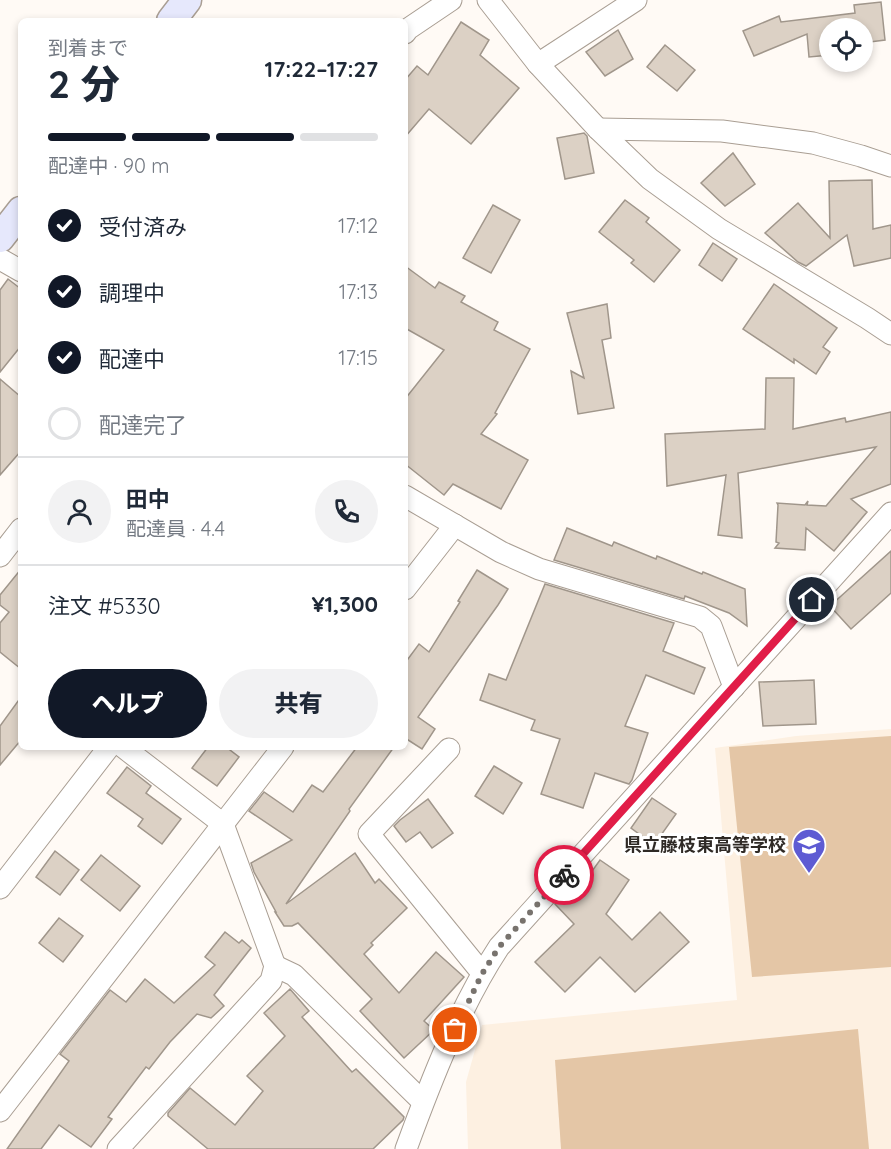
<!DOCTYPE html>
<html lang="ja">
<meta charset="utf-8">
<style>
body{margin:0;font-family:Quicksand,"Noto Sans JP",sans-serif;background:#f2f2f3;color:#1f2937;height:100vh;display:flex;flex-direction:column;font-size:22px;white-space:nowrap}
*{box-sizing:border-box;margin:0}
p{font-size:20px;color:#747a83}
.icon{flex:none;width:33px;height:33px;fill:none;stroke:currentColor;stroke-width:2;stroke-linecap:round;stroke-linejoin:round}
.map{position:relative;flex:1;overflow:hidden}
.drawer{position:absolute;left:18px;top:18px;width:390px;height:732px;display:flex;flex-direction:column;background:#fff;border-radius:9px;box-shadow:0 3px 9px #0003}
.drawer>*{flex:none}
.fabs{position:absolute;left:819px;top:18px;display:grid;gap:12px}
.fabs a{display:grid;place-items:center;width:54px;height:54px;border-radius:50%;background:#fff;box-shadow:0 3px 9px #0003;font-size:30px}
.pin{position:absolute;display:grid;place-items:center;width:51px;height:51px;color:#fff;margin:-26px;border:3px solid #fff;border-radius:50%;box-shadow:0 2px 6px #0007}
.courier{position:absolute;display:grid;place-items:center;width:60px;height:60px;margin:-30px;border:4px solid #e11d48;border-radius:50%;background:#fff;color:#222;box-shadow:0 2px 8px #0007}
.headline em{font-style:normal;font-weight:800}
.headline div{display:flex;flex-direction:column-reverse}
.headline{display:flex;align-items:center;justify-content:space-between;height:102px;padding:0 30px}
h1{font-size:39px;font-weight:800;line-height:45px}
.bar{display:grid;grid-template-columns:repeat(4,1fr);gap:9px 6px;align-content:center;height:72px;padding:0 30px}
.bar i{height:8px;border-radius:4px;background:#e0e1e3}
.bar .current{background:#111827}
.bar p{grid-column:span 4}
.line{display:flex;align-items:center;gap:15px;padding:0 30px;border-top:2px solid #e0e1e3}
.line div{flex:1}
.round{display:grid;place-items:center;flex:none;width:63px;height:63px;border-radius:32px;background:#f2f2f3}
ol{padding:0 30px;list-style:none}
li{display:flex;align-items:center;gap:18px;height:66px}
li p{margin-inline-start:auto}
li .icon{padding:6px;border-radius:50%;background:#111827;color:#fff;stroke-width:4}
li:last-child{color:#747a83}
li i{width:33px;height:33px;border:3px solid #e0e1e3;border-radius:50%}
.action{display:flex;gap:12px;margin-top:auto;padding:12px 30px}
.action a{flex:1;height:69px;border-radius:36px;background:#111827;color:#fff;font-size:24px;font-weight:800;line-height:69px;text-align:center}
.action a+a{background:#f2f2f3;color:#1f2937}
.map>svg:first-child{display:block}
</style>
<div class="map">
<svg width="891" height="1149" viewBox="0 0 891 1149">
<rect width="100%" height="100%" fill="#fffaf5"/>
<path fill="#fdf0e1" d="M891,729V1149H468L466,1082L482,1025L737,1000L715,748L796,736Z"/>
<g fill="#e4c6a6">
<path d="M891,736V967L752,977L729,747Z"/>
<path d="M858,1029L869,1149H561L555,1060Z"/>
</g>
<g fill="#dcd1c5" stroke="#a0968b" stroke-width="1.5">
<path d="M881,2L885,40L862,43V28H830V55L809,57L807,34L754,56L743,31L779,16L781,22L855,13L854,5Z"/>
<path d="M461,22L489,40L480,55L519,88L471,144L429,109L405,137V80L417,66L428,75Z"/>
<path d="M618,30L633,59L605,76L586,52Z"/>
<path d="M665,45L695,70L677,91L647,67Z"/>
<path d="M584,133L587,136L594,173L565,179L557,138Z"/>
<path d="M733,153L755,184L725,206L701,183Z"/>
<path d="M872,180L873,229L891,225V258L854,266L847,235L806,266L798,262L765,233L798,203L830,238L829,181Z"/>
<path d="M625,200L649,218L646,222L680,250L654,282L631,263L634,260L599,232Z"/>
<path d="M493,205L520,220L491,273L463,258Z"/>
<path d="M713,243L737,259L722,281L699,265Z"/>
<path d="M405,266L435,288L439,282L465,296L461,302L498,322L494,330L530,349L495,413L497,414L481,434L528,460L501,509L453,484L444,495L405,464V399L444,350L405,328Z"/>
<path d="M8,279L21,289V346L0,372V290Z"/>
<path d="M774,284L837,328L823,347L830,352L816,374L794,359V363L743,329Z"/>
<path d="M607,304L611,338L602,340L614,408L578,414L571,371L584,378L567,313Z"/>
<path d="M766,378H794L793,429L845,418L846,422L891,412V484L851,499L867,512L834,551L806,528L805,550L775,548L779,543L776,542L778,505L777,503L805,505L808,501L807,505L826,506L876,447L738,473L742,538L718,535L726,475L667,486L665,434L765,429Z"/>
<path d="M0,379L21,397V451L0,475Z"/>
<path d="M567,528L612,546L614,542L656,559L657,556L702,574L703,572L745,589L747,626L729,613L685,596L684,599L554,560Z"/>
<path d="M891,551V593L851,629L830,606Z"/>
<path d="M21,569V669L0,652V623L9,612L0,605V595Z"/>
<path d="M477,570L508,589L498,605L418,717L435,729L422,749L405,738V663L419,644L429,652L460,602L458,601Z"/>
<path d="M545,584L674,623L663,651L705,668L694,694L646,675L625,726L648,733L632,780L629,784L595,773L583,808L541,794L560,739L531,730L535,720L480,700L489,674L506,680Z"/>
<path d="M814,680L816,724L763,726L759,682Z"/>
<path d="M21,697V740L0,765V726Z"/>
<path d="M208,747H226L239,757L217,786L192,768Z"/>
<path d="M357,747H394L349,809L350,811L286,904L355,853L375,883L379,879L407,908L371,943L373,945L364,954L399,993L436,952L464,977L424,1021L434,1030L404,1058L360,1011L372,999L298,923L292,926H284L275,912H276L254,872L251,863L292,840L249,811L264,792L293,812L312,785L323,792Z"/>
<path d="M494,766L522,783L503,814L475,796Z"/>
<path d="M127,767L151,786L146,793L181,819L162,844L138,826L143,819L107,793Z"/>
<path d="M652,798L676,814L654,845L631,828Z"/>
<path d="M428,799L453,833L432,848L420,832L406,842L394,826L400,820Z"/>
<path d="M55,851L79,870L60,895L36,877Z"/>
<path d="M101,855L140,886L120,911L81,880Z"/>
<path d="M600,860L629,880L606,914L632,940L660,912L689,942L635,992L600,957L565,992L535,962L574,924L555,904L575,882L580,888Z"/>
<path d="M59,918L83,936L63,962L39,943Z"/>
<path d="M225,932L239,943L242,940L251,948L214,995L224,1006L211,1018L197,1014L170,1042L149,1069L146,1067L108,1117L112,1119L91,1147L59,1125L41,1149H7L69,1061L60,1054L110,990L126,1002L145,979L174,1003L215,965L205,957Z"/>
<path d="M290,989L309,1011L302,1017L352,1072L356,1069L404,1117L403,1120L373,1149H208L168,1116V1113L190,1088L235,1125L263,1091L247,1076L285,1036L264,1013Z"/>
</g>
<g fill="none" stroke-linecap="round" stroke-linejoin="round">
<defs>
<g id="street">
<path d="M488,0L538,64L598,129L650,179L719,229L867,318L891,334"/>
<path d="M405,33L408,29L451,0"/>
<path d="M538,64L636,0"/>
<path d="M598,129L722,131L813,143L861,156L891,166"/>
<path d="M0,259L21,271"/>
<path d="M405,496L501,552L539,569L700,617L711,626L734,687"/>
<path d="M0,556L21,529"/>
<path d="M405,589L455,525"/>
<path d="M449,749L369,834L482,973"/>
<path d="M0,888L109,747"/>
<path d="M275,966L294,975L423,1102"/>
<path d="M0,1111L283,747"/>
<path d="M118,1149L271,981L275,966L223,824L123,747"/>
<path d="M406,1149C431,1081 459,1008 499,947L891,513"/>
</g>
<g id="secondary">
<path d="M171,21L187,0"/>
<path d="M0,238L21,211"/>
</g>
</defs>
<use href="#street" stroke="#a99e93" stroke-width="23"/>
<use href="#secondary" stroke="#a99e93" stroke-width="31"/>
<use href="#street" stroke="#fff" stroke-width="21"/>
<use href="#secondary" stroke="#e6e8fc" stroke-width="28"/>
</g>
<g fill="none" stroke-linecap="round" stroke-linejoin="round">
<path stroke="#78736e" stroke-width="6" stroke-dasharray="0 10.8" d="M455,1030L482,974L499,947L564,875"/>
<path stroke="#e11d48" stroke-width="8" d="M564,875L812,600"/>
</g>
<defs>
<symbol id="school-pin" viewBox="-11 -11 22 30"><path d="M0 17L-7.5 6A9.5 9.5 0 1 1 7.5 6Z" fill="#5e5bd3" stroke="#fff"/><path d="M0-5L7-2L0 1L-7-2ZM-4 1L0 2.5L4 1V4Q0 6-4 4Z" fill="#fff"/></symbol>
</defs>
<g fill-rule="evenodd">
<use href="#school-pin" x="790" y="826" width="38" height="52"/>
</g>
<g text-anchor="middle" stroke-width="6" stroke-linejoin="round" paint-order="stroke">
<g font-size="18" font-weight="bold" fill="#2f2a26" stroke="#fff" text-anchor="end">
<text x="786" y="851">県立藤枝東高等学校</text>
</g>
</g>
</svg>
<div class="fabs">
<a><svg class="icon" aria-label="locate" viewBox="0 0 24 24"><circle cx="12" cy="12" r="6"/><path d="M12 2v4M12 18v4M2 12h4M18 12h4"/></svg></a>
</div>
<div class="pin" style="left:455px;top:1030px;background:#ea580c"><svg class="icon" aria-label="bag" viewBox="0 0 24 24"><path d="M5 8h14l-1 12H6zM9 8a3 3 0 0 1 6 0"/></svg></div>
<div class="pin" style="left:812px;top:600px;background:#1f2937"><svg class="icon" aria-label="home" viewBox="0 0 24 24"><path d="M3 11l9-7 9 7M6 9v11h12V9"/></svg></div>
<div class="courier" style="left:564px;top:875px"><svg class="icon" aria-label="bike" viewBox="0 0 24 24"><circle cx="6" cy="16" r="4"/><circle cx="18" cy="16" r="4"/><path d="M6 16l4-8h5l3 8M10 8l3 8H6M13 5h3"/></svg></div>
<section class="drawer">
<div class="headline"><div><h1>2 分</h1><p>到着まで</p></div><em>17:22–17:27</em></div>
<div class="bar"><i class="current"></i><i class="current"></i><i class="current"></i><i></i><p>配達中 · 90 m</p></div>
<ol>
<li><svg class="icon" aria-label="check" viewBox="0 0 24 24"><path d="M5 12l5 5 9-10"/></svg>受付済み<p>17:12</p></li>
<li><svg class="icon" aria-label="check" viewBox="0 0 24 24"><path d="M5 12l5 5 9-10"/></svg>調理中<p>17:13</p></li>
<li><svg class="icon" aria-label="check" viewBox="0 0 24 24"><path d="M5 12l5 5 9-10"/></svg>配達中<p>17:15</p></li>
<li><i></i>配達完了</li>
</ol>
<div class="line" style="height:108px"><a class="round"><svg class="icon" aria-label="person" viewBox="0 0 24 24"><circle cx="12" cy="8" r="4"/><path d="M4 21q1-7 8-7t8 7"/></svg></a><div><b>田中</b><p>配達員 · 4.4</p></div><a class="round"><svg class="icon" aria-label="phone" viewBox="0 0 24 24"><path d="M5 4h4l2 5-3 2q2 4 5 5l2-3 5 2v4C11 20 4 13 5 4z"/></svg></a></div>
<div class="line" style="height:78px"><div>注文 #5330</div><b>¥1,300</b></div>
<div class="action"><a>ヘルプ</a><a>共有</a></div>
</section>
</div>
